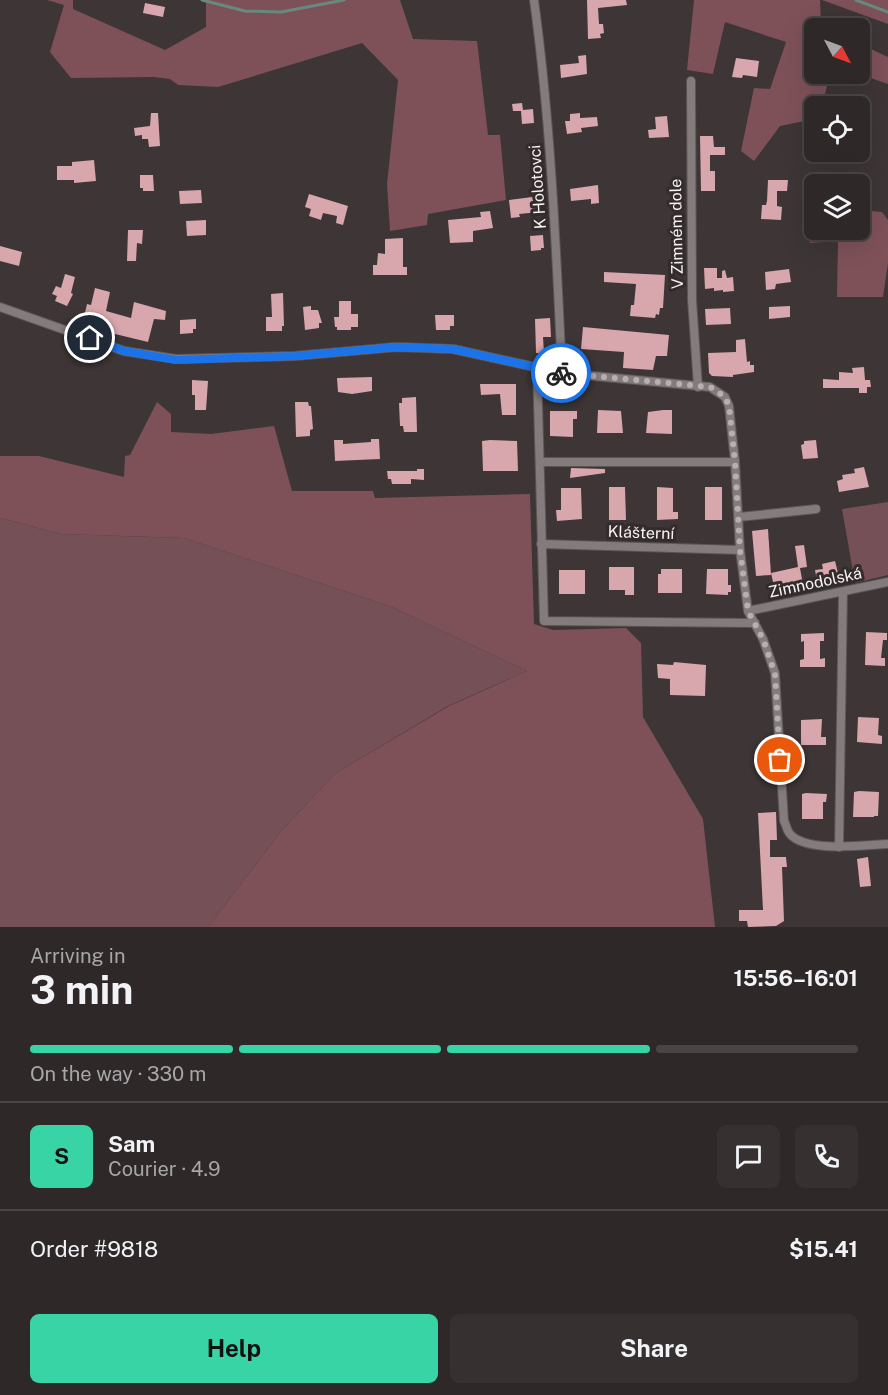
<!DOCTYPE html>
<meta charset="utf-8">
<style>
body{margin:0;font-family:"Public Sans",sans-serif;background:#363030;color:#f1f3f6;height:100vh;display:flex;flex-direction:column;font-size:22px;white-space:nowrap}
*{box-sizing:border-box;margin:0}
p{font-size:20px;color:#a7a6a8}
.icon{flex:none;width:33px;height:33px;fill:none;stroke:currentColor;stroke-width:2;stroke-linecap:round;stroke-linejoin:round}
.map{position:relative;height:927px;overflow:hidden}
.drawer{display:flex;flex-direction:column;background:#2e2828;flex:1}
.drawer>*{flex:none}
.needle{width:39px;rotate:131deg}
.buttons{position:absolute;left:804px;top:18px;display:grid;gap:12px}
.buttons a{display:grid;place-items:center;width:66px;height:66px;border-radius:9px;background:#2e2828;box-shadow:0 6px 24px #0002,0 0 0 2px #494445;font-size:30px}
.pin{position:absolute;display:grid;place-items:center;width:51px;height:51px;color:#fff;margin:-26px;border:3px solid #fff;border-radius:50%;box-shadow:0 2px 6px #0007}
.courier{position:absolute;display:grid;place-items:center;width:60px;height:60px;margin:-30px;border:4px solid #1a73e8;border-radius:50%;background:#fff;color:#222;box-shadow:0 2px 8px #0007}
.overview em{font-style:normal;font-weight:700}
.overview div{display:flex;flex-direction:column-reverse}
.overview{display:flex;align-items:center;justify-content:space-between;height:102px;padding:0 30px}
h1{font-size:39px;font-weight:700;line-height:45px}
.bar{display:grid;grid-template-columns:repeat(4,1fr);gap:9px 6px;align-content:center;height:72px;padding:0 30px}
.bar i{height:8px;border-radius:4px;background:#494445}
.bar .on{background:#39d4a5}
.bar p{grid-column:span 4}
.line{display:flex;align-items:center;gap:15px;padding:0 30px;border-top:2px solid #494445}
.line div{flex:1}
.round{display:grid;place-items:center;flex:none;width:63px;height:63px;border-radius:9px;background:#363030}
.cta{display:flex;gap:12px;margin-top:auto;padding:12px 30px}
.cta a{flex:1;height:69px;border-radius:9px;background:#39d4a5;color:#111;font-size:24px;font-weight:700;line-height:69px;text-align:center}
.cta a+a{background:#363030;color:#f1f3f6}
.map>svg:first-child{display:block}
</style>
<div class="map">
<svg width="888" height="927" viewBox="0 0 888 927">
<rect width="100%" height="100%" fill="#3d3536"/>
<g fill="#755056">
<path d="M888,502V575L855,583L842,509Z"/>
<path d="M0,518L61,534L184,538L392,607L527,671L448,706L336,773L282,830L208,927H0Z"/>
</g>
<g fill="#7e5159">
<path d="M47,0H73V9L165,50L206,27V0H400L413,39L477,41L488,135H500L506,200L428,214L427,225L390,231L387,184L398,80L362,43L218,87L178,85L170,79L154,77L71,78L50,52L64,5Z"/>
<path d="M694,0H820L821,25L828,28H814V74H830L822,106H814V119L780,126L754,161L741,151L754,88L770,89L786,42L725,22L713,74L687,70Z"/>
<path d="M822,0H888V24Z"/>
<path d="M860,44L888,57V84L859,74Z"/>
<path d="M860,210L882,212L888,220V263L883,297H837L838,241L810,243L812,218L814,217V230H860Z"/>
<path d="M157,402L171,414V432L211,434L274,426L292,491H373L375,498L530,494L534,624L553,630L626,628L641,643L643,717L703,819L715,927H208L282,830L336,773L449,706L527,671L392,607L184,538L61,534L0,518V456H39L124,477L125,456L130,455Z"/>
</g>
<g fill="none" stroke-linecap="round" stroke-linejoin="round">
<g stroke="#68897d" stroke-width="3">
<path d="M202,0L245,11L281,12L344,0"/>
<path d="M856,0L888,12"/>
</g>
</g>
<g fill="#d8a6ad">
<path d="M587,0H626L627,5L598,8L599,24H603L604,33L600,34L601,38L588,39Z"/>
<path d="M145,3L165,7L163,17L143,13Z"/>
<path d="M586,55L587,74L561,78L560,65L579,63L578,56Z"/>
<path d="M736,58L759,61L757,77L743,75L742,78L732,77Z"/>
<path d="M522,103L523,110L533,109L534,123L522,124L521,111H513L512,104Z"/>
<path d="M151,113H158L160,146L149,147L148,139H142V135L135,136L134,128L150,126Z"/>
<path d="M580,113V118L597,117L598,126L581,128L582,132L567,134L565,121H570V114Z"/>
<path d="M667,116L669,137L649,138L648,130L656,129L655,117Z"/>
<path d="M700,136H713L714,147H725V155H710V171H715V191H701Z"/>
<path d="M94,160L96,181L74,183V180H57V166H72V162Z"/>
<path d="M140,175H153L154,191H143V188H140Z"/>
<path d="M768,180H788L787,191H777V206L782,207L781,220L761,219L762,205H766L767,201Z"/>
<path d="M598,185L599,203L591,204V199L571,201L570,189Z"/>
<path d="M201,190L202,203L180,204L179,191Z"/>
<path d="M309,194L348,206L343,225L336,223L337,216L323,213L321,220L309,216L311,209L305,207Z"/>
<path d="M540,196V212L519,214L520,217L511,218L509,200Z"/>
<path d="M490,211L493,228L473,231V242L450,243L448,220L481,217L480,212Z"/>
<path d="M206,220V235L187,236L186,221Z"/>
<path d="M128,230H143L142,244L137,243L136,261H127Z"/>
<path d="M543,235L544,248H541V250L531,251L530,236Z"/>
<path d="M403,238V267H407V275H373V265H377L378,253L385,254V239Z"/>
<path d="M0,246L22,252L19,266L0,261Z"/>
<path d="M704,268H717V278H722V271L725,270L727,278L733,277L734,291L723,292V290L714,291V288L705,289Z"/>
<path d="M789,269L791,282L776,284L775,289L766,290L765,272Z"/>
<path d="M604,272L665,275L663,308H660L659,315L656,314L655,318L630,316L631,305H634L636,284L604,282Z"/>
<path d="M65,274L75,277L71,293L73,294L67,306L55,301L57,296L52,294L56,286L61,288Z"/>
<path d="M95,288L110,292L106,311L131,318L134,302L166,311L165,320L154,319L148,342L82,326L87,304L91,305Z"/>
<path d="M283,293L284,326H282V331H266V317H272L271,294Z"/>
<path d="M339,301H351V314H358V327H351V330H337V327H335L334,317H339Z"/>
<path d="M311,306V310H318L322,323H319V328L305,330L303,307Z"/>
<path d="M790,306V317L769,319V307Z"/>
<path d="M730,308L731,324L706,325L705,309Z"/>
<path d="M435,315H454V326H450V330H436Z"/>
<path d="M550,318L551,337H543L544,353H536L535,319Z"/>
<path d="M196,319V329H193V333L180,334V320Z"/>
<path d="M583,327L669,335L667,356H656L653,370L623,368L624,352L581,349Z"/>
<path d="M745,339L747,362L750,361V365H754V372L733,375V377L712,376L709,373L708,353L736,352V340Z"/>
<path d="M864,367L865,380H870L871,387H867V393H859V388H823V379L839,380V372L853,373L852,368Z"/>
<path d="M372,377V391L352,394L338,392L337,378Z"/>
<path d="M192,380L208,381L206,410H195V395H192Z"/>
<path d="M480,384H516V415H502L500,394L481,395Z"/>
<path d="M416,397L417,432H404L403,426H400L399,403H402V398Z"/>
<path d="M295,402H308L309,406H311L313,429L310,430V436L296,437Z"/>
<path d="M598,410L621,411L623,433H597Z"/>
<path d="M663,410H672V434L646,433L648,412Z"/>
<path d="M550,411H577V419H573V437L550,436Z"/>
<path d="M371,439H379L380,459L335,461L334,440H343V444L371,442Z"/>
<path d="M490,440L517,441L518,471H483L482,441Z"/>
<path d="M816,440L818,458L803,459L801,445L804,444V441Z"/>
<path d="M864,467L869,487L839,492L837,481L843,479L842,475L855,473L854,469Z"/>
<path d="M571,468L605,469V473L570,478Z"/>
<path d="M417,469H424V480L411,479V484H392L391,479H388L387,471H417Z"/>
<path d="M609,487H625L626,520H609Z"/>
<path d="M657,487L673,488V512H678V519L657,520Z"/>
<rect x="705" y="487" width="17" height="33"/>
<path d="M561,488H581L582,519L557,521L556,510H561Z"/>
<path d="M768,529L771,575L756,576L752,531Z"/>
<path d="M804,545L807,567L800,568L804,590L776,595L771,573L798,567L795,546Z"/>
<path d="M835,561L840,581L818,586L815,570L823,569L822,564Z"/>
<path d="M609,567H634V595H625V590H609Z"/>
<path d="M661,569H682V593H658V574H661Z"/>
<path d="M707,569H728V585H731V592H728V595L706,594Z"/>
<rect x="559" y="570" width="26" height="24"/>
<path d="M866,632L887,633V640H883L881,658H885V666L865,665Z"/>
<path d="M824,633V641H820V659L825,658V667H800V660L804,659V641L801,642V634Z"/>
<path d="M674,662L706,665L705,696L670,695V679L658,678L657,664L673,665Z"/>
<path d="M858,717L879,718L878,735L882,736V744L857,742Z"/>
<path d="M822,719L821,737H826V745H801V720Z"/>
<path d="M859,791L879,792L878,816H874V817H853L854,792Z"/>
<path d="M806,793L827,794L826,802H823V819H802V794Z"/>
<path d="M776,812L777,840H770V857H786L787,867H782L784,921L776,926L748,927L747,921H739V910H763L758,813Z"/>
<path d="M868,857L871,886L860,887L857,859Z"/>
</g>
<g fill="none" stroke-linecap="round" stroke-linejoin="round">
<defs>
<g id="minor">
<path d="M534,0C551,124 556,248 562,373"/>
<path d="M691,81L692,300L698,387"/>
<path d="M0,307L124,351L176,359L295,356L396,347L453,349L562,373L710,387L725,397L729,406L735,462L740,550L748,611L763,639L775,673L784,821C786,824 787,831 790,834C806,853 865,845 888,844"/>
<path d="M537,367L544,621L755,623"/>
<path d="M540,462H735"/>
<path d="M739,517L816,509"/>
<path d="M541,544L740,550"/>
<path d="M748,611L888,582"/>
<path d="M839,847L843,592"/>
</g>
</defs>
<use href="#minor" stroke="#5b5555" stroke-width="10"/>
<use href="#minor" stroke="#847b7c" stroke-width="8"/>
</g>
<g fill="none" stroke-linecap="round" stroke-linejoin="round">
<path stroke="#b7b0b1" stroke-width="6" stroke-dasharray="0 10.8" d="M561,373L710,387L725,397L729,406L735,462L740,550L748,611L763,639L775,674L780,760"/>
<path stroke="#1a73e8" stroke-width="8" d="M90,338L124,351L176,360L295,356L396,347L453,349L561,373"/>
</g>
<g text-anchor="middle" stroke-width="6" stroke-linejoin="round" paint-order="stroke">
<g font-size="16" fill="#f8f3f3" stroke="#332b2c">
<text transform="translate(537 187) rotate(-94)" y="6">K Holotovci</text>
<text transform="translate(676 234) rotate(-91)" y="6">V Zimném dole</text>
<text transform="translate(641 532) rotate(2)" y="6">Klášterní</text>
<text transform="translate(815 582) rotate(-12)" y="6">Zimnodolská</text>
</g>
</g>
</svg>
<div class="buttons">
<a><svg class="needle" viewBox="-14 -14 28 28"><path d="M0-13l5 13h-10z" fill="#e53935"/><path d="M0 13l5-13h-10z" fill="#a7a6a8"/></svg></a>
<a><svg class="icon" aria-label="locate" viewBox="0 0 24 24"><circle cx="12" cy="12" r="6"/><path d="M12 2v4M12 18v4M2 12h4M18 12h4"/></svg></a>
<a><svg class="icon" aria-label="layers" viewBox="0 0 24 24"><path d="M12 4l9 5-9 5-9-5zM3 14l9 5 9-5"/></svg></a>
</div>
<div class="pin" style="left:780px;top:760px;background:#ea580c"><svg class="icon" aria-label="bag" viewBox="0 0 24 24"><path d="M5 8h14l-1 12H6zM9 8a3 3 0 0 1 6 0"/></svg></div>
<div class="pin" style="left:90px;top:338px;background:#1f2937"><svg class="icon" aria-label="home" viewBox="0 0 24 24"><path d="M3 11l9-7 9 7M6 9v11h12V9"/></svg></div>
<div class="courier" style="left:561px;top:373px"><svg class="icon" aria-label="bike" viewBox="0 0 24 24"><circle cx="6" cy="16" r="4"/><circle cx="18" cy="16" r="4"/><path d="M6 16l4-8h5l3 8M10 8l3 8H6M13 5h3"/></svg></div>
</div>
<section class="drawer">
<div class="overview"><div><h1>3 min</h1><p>Arriving in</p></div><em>15:56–16:01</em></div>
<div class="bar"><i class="on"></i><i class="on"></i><i class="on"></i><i></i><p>On the way · 330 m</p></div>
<div class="line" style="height:108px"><b class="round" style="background:#39d4a5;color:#111">S</b><div><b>Sam</b><p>Courier · 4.9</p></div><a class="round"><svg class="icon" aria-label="chat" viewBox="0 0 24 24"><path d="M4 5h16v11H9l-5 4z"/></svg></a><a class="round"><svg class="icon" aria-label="phone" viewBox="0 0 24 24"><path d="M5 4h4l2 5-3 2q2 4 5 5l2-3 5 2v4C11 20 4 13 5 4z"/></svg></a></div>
<div class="line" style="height:78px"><div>Order #9818</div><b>$15.41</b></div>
<div class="cta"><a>Help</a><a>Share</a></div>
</section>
